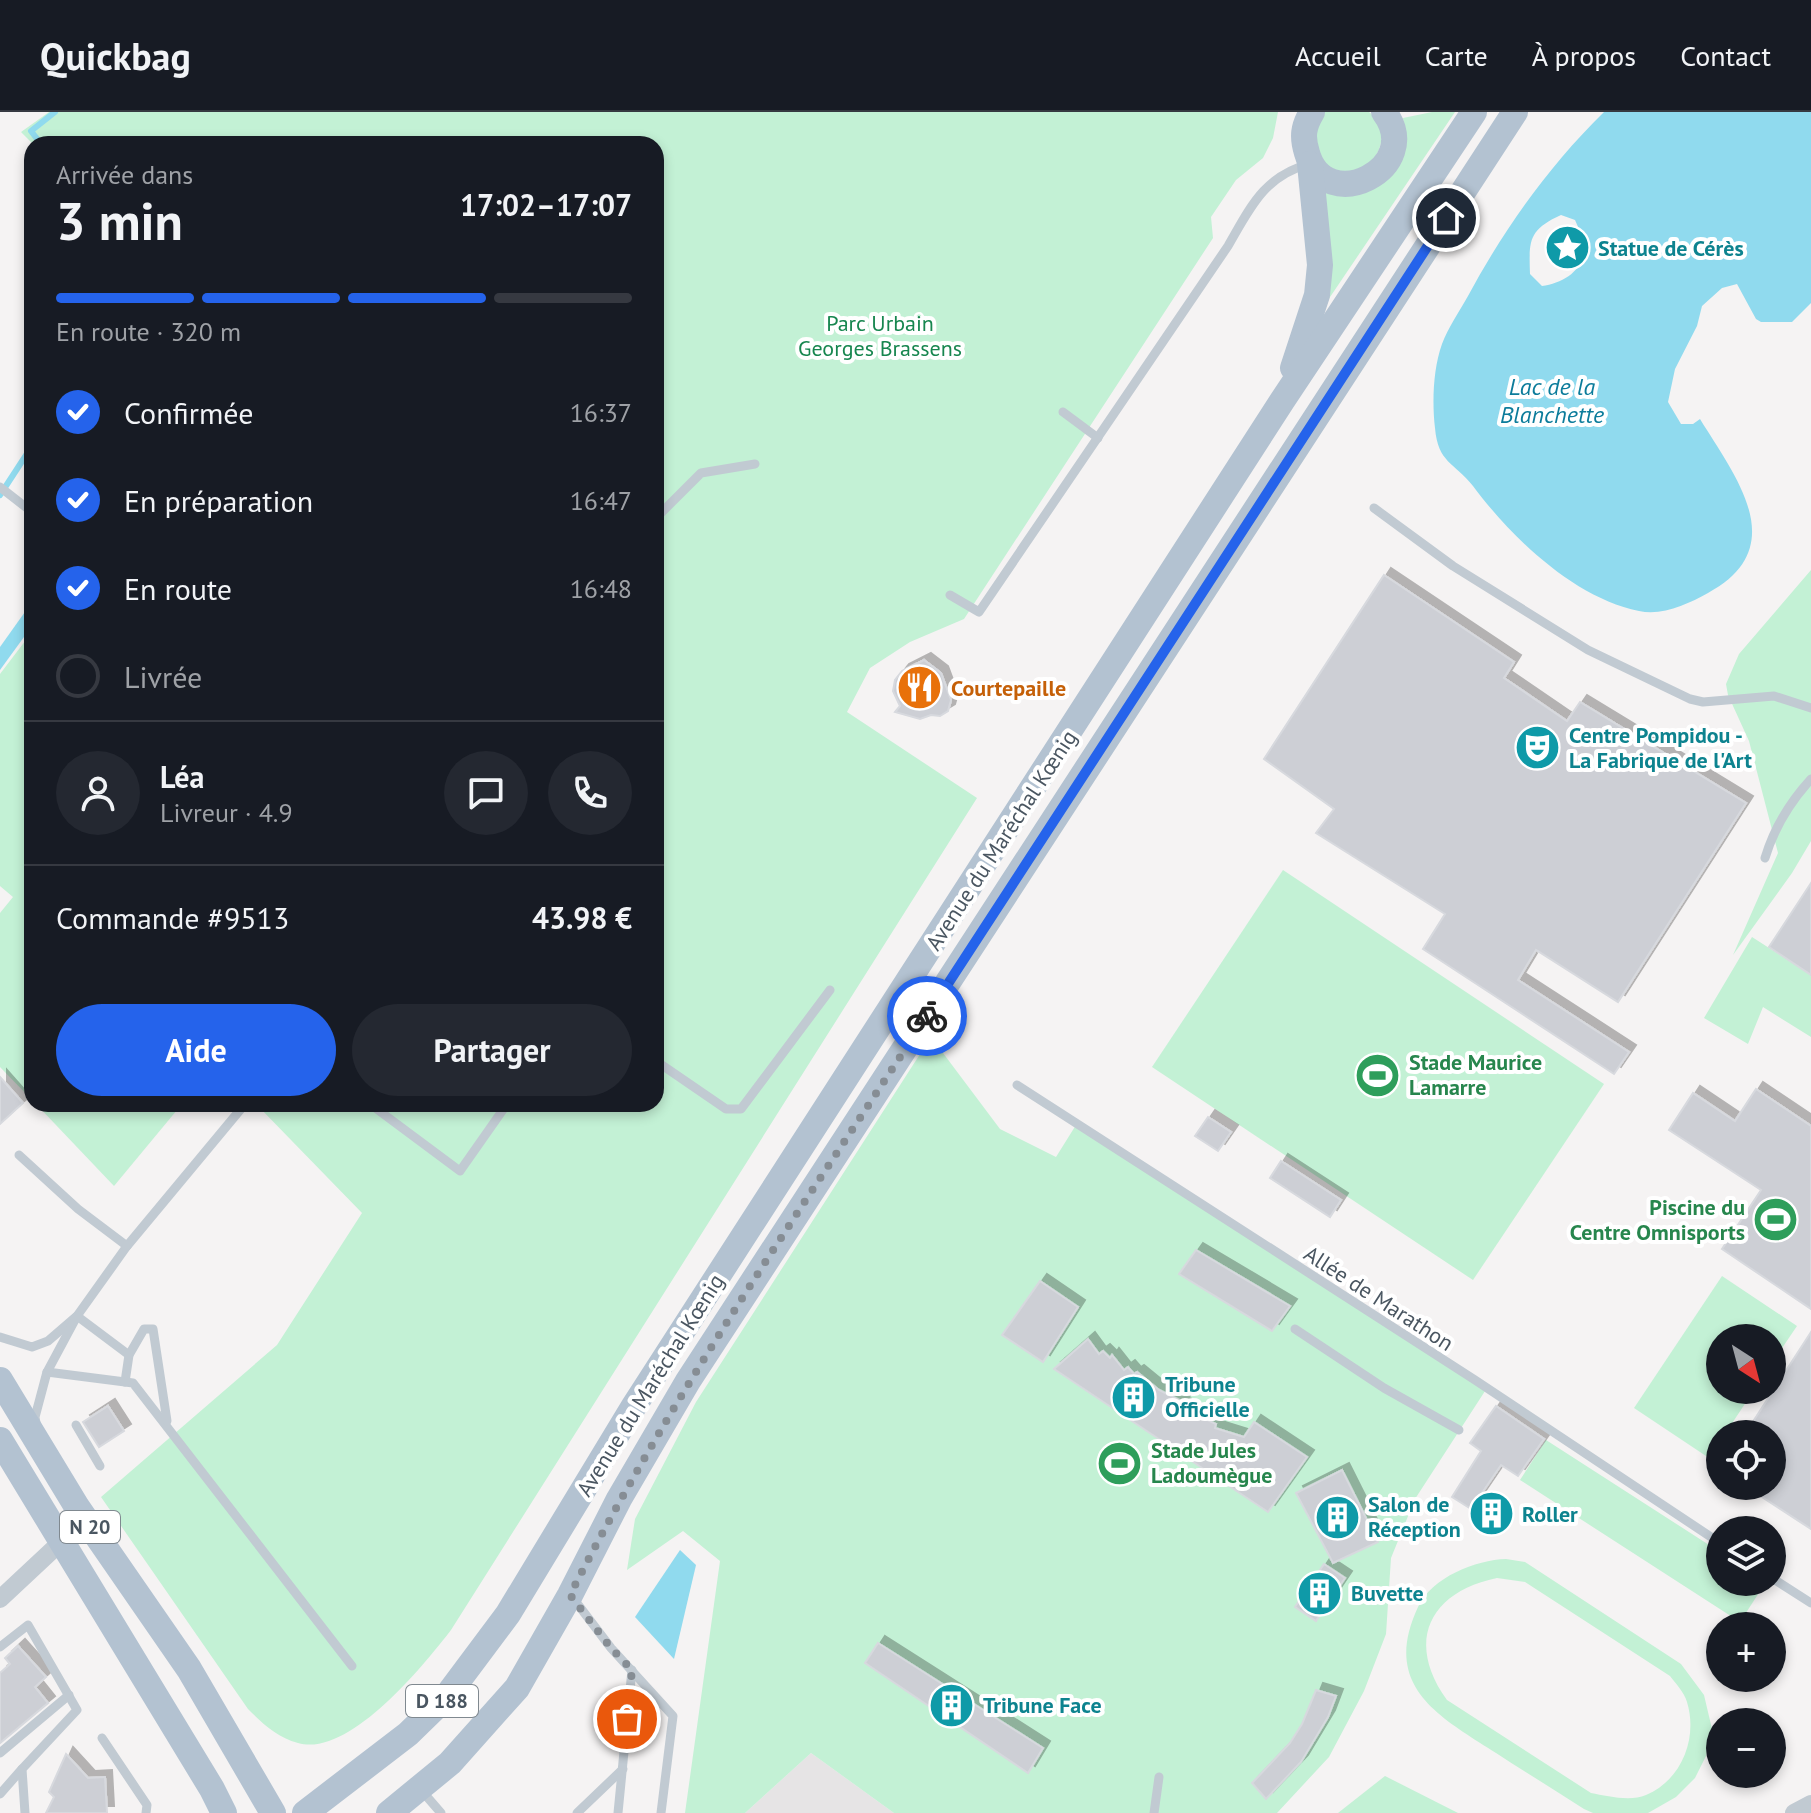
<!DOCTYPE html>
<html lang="fr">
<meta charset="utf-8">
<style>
body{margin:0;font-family:"PT Sans",sans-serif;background:#242831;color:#f1f3f6;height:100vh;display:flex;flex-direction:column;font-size:30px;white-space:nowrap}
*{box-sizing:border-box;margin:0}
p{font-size:26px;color:#9ea1a6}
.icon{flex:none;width:44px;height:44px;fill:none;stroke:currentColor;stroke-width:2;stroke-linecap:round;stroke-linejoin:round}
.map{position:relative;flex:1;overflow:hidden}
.panel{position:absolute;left:24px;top:24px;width:640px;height:976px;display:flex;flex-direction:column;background:#171b24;border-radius:24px;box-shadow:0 4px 12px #0003}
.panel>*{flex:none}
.needle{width:52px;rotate:144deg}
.controls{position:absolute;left:1706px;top:1212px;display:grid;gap:16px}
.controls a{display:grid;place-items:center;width:80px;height:80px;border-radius:50%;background:#171b24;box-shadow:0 4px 12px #0003;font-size:40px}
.pin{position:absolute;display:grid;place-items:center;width:68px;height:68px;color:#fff;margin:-34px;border:4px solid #fff;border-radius:50%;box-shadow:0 2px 8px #0007}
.courier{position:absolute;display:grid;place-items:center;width:80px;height:80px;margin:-40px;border:6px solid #2563eb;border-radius:50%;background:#fff;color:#222;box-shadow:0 2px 10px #0007}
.summary em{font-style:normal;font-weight:700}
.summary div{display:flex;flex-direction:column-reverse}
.summary{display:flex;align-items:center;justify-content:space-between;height:136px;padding:0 32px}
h1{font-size:52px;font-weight:700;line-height:60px}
.bar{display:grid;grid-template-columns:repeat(4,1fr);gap:12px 8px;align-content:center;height:96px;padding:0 32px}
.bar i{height:10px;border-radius:6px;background:#363941}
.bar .on{background:#2563eb}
.bar p{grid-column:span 4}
.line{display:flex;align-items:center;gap:20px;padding:0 32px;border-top:2px solid #363941}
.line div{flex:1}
.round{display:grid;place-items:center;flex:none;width:84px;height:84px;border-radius:42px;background:#242831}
ol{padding:0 32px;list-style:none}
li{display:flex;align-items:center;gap:24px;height:88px}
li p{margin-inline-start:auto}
li .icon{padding:8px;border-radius:50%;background:#2563eb;color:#fff;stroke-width:4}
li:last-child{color:#9ea1a6}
li i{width:44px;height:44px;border:4px solid #363941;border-radius:50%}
.action{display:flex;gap:16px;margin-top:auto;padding:16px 32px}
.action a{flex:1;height:92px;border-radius:48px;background:#2563eb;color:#fff;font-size:32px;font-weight:700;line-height:92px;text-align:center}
.action a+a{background:#242831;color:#f1f3f6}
header{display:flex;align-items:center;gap:48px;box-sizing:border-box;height:112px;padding:0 40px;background:#171b24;border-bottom:2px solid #363941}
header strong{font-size:38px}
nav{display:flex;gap:44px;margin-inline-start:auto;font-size:28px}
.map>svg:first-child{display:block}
</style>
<header>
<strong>Quickbag</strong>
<nav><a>Accueil</a><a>Carte</a><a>À propos</a><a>Contact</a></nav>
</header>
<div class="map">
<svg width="1811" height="1701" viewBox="0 0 1811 1701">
<defs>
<filter id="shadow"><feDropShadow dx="7" dy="-7" stdDeviation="0" flood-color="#0004"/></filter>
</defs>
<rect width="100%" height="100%" fill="#f5f3f3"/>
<path fill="#e6e4e5" d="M811,1641L894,1701H745Z"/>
<g fill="#c3f1d5" fill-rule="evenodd">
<path d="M49,0H1278L1273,26L1263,46L1236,68L1211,105L1213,126L964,507L910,530L870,556L847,600L977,686L451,1518C424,1553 349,1646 298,1631C277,1625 263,1612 248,1597L101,1385L277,1233L362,1101L256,992H656V32H33L21,20Z"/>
<path d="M1325,0H1369C1398,24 1372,68 1337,59C1330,57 1323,49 1317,44V10Z"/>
<path d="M1432,0H1455L1326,191L1320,76L1346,83L1364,81L1381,72L1406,24L1403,6Z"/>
<path d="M1811,458V729L1792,761L1733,843L1778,741L1749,629L1728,583L1726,572L1739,542Z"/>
<path d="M32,520V988L0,955V801L13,785L0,774V562Z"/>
<path d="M1283,758L1604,972L1473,1168L1152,955Z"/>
<path d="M1752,825L1811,863V925L1763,895L1748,932L1704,906Z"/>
<path d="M931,925L1000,1017L1056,1045L1076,1013L1487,1276L1415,1387L1391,1446L1386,1522L1364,1579L1329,1645L1277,1701H894L811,1641L745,1701H685L720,1449L683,1419L627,1458L635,1407L696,1290Z"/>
<path d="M36,992H182L114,1074Z"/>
<path d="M1722,1164L1797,1214L1772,1251V1226H1720V1278H1754L1725,1322H1720V1329L1709,1346L1634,1296Z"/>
<path d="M1546,1328L1720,1440V1470H1766L1740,1510L1520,1368Z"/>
<path d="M1506,1447L1525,1450L1681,1552L1704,1583L1712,1617L1706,1644L1695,1666L1676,1685L1648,1701H1593L1584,1697C1555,1678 1525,1660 1496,1641C1438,1604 1381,1574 1418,1495C1432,1465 1476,1448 1506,1447ZM1497,1466L1525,1470L1670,1564C1676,1572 1684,1580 1687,1590C1698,1626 1682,1668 1646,1683C1630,1690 1607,1684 1591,1681L1447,1588C1405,1530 1429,1480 1497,1466Z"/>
<path d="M1385,1664L1458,1701H1338Z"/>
</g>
<g fill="#90daee" fill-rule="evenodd">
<path d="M1604,0H1811V191L1792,210H1761L1756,207L1737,172L1722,176L1702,194L1697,214L1675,257L1668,290L1681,312H1693L1700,307C1735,364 1793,435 1708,481C1688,492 1663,504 1639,499C1574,486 1511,425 1473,374C1454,350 1438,351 1435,316C1432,291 1433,257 1442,232C1448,216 1459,200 1468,184C1504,117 1549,54 1604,0ZM1561,103L1575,108C1578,115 1583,125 1584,133C1585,158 1564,171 1542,174L1530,162C1529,129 1528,118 1561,103Z"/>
<path d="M32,490V514L0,558V535Z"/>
<path d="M680,1438L696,1453L674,1547L635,1505Z"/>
</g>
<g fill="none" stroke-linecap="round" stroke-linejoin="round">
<g stroke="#90daee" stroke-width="6">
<path d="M41,32L31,19L55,0"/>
<path d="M0,383L32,334"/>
</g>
</g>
<g fill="#cdcfd5" stroke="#d7d9de" stroke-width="2" filter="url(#shadow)">
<path d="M1384,463L1514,550L1504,566L1567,609L1580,590L1746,691L1618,890L1536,838L1518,868L1629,940L1614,962L1423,837L1445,802L1316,721L1334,697L1264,647Z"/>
<path d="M924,548L941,561L951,588L948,599L940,604L931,603L920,607L895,600L900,594L893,579L895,568L902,559Z"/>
<path d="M1811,771V863L1769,835Z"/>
<path d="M0,965L23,991L0,1012Z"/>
<path d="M1756,977L1811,1014V1197L1722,1137L1761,1078L1669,1018L1693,981L1735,1009Z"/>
<path d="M1208,1005L1231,1020L1218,1039L1195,1024Z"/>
<path d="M1281,1049L1341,1088L1330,1105L1270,1066Z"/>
<path d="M1196,1138L1290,1194L1272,1219L1179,1162Z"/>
<path d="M1040,1169L1078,1195L1043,1250L1002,1223Z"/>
<path d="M1811,1220V1417L1745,1374H1772V1322H1745Z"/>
<path d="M1088,1227L1099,1242L1103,1239L1110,1246L1112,1243L1124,1258L1128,1255L1134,1262L1137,1260L1159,1278L1183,1290L1182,1293L1191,1296L1190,1300L1216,1312L1215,1316L1244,1325L1254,1310L1307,1345L1268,1400L1054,1257Z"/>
<path d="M108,1294L124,1319L99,1335L83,1310Z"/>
<path d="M1496,1294L1544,1327L1518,1364L1501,1353L1471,1397L1452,1385L1481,1339L1470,1331Z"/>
<path d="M1342,1358L1378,1430L1333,1451L1296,1381Z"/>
<path d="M1324,1452L1345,1466L1316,1509L1295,1495Z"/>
<path d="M878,1531L1043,1636L1028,1661L865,1551Z"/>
<path d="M18,1534L46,1565L35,1575L48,1591L0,1631V1561L10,1552L5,1546Z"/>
<path d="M1316,1578L1336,1584L1328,1605L1301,1650L1266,1687L1252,1671L1290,1631L1302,1612Z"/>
<path d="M66,1642L88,1666L105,1665L107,1701H46L54,1685L49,1680Z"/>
</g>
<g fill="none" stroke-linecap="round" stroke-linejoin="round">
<g stroke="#c1cad2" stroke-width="9">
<path d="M1063,300L1098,326"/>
<path d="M0,375L32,400"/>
<path d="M1374,396L1453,454L1588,538L1690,587L1703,590L1774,584L1811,596"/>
<path d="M656,406L701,361L755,352"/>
<path d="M950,483L979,500L1228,134C1250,96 1264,64 1309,52"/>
<path d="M1765,746C1774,716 1790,690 1811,667"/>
<path d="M656,949L726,997H741L830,878"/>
<path d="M1017,973L1475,1268L1720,1431"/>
<path d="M370,992L460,1059L507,992"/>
<path d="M19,1043L78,1097L127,1134"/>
<path d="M1295,1217L1384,1276L1459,1318"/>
<path d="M0,1225L32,1235L48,1229L77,1204L127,1134L245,992"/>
<path d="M47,1260L133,1271L352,1554"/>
<path d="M125,1270L129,1243L144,1217H153L167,1309"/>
<path d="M36,1311L35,1305L47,1260L77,1204L129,1243"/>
<path d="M76,1313L100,1354"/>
<path d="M1772,1466L1811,1491"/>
<path d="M573,1486L611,1536L673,1604L661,1701"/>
<path d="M0,1535L28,1513L77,1598L22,1657L25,1701"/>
<path d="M102,1626L147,1693L146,1701"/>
<path d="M0,1641L69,1583"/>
<path d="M422,1679L441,1701"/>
<path d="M0,1682L22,1657"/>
<path d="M577,1701L623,1657"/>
<path d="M618,1701L632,1558"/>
<path d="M1154,1701L1159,1665"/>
</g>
<g stroke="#c1cad2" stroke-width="18">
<path d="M0,1487L61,1430"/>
<path d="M1794,1701L1811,1692"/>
</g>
<g stroke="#b3c2d1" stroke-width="26">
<path d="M1312,0C1303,15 1302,25 1307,41C1325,106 1426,56 1384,0"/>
<path d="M1293,256L1317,183L1320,153L1310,52"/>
<path d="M0,1268L77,1395L189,1557L273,1701"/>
<path d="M0,1328L212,1677L224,1701"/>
<path d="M305,1701L408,1622L446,1585L508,1502L634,1294L1282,289L1474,0"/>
<path d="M389,1701L450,1651L517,1576L570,1483L619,1387L688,1269L1515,0"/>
</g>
</g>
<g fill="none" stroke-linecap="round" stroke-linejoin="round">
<path stroke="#868d94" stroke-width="8" stroke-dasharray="0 14.4" d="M627,1607L632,1558L611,1536L570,1483C673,1280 803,1094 927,904"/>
<path stroke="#2563eb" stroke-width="10" d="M927,904L1446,106"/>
</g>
<defs>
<symbol id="sight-disc" viewBox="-11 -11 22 22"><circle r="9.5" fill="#0f9aa8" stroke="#fff"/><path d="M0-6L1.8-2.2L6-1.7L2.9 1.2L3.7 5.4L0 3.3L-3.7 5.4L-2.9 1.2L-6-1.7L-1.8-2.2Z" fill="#fff"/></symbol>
<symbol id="restaurant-disc" viewBox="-11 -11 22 22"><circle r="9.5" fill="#e8710a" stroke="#fff"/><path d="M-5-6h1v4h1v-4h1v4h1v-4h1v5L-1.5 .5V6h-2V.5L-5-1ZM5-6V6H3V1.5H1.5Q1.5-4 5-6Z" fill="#fff"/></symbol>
<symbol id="theatre-disc" viewBox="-11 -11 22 22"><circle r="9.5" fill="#0f9aa8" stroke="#fff"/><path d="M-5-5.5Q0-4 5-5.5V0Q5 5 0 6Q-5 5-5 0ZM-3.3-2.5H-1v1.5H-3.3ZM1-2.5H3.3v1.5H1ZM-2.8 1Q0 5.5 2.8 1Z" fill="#fff"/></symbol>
<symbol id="stadium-disc" viewBox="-11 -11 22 22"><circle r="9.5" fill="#2e9e5b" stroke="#fff"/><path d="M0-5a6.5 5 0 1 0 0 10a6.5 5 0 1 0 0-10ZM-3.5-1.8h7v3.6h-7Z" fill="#fff"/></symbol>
<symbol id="building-disc" viewBox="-11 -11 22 22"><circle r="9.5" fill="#0f9aa8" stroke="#fff"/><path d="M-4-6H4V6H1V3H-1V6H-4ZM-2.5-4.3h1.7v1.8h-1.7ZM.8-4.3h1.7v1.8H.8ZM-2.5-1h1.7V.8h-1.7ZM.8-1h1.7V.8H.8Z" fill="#fff"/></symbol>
</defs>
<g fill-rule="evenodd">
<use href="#sight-disc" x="1542" y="110" width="51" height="51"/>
<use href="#restaurant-disc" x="894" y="550" width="51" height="51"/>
<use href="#theatre-disc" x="1512" y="610" width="51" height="51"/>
<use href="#stadium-disc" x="1352" y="938" width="51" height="51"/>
<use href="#stadium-disc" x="1750" y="1082" width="51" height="51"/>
<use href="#building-disc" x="1108" y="1260" width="51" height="51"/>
<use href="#stadium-disc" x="1094" y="1326" width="51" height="51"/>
<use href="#building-disc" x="1466" y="1376" width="51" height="51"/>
<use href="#building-disc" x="1312" y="1380" width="51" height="51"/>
<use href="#building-disc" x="1294" y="1456" width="51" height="51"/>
<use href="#building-disc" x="926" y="1568" width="51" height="51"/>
</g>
<g text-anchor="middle" stroke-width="8" stroke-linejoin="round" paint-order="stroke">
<g fill="#fff" stroke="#808990" stroke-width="2">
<rect x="60" y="1399" width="60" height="32" rx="6"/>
<rect x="406" y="1573" width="72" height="32" rx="6"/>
</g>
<g font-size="20" font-weight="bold" fill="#4a5661">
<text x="90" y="1422">N 20</text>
<text x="442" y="1596">D 188</text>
</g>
<g font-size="22" font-weight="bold" fill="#0d838f" stroke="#fff" text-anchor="start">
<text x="1598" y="144">Statue de Cérès</text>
<text x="1569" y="631">Centre Pompidou -<tspan x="1569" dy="25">La Fabrique de l'Art</tspan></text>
<text x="1165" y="1280">Tribune<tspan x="1165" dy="25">Officielle</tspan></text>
<text x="1368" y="1400">Salon de<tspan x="1368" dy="25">Réception</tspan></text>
<text x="1522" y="1410">Roller</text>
<text x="1351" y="1489">Buvette</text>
<text x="983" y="1601">Tribune Face</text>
</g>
<g font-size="22" fill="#17864f" stroke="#fff">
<text x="880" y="219">Parc Urbain<tspan x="880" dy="25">Georges Brassens</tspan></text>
</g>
<g font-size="22" font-weight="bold" fill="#c56008" stroke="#fff" text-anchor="start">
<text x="951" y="584">Courtepaille</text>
</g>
<g font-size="22" fill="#4a5661" stroke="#fff">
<text transform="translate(1001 728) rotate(-57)" y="8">Avenue du Maréchal Kœnig</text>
<text transform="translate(1379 1186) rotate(33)" y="8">Allée de Marathon</text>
<text transform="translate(650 1273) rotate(-58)" y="8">Avenue du Maréchal Kœnig</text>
</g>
<g font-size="22" font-weight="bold" fill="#27864d" stroke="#fff" text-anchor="start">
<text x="1409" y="958">Stade Maurice<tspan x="1409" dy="25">Lamarre</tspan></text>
<text x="1745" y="1103" text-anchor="end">Piscine du<tspan x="1745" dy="25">Centre Omnisports</tspan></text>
<text x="1151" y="1346">Stade Jules<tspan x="1151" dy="25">Ladoumègue</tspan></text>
</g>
<g font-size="24" font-style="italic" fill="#0c7c9b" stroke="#fff">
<text x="1552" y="283">Lac de la<tspan x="1552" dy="28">Blanchette</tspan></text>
</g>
</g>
</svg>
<div class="controls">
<a><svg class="needle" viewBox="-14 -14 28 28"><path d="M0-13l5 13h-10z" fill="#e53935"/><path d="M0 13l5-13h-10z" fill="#9ea1a6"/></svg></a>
<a><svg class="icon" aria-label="locate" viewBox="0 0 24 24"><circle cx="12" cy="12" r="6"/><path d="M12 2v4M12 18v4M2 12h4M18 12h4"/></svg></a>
<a><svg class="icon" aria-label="layers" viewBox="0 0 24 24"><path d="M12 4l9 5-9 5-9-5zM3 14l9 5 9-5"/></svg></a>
<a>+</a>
<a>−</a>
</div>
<div class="pin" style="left:627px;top:1607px;background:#ea580c"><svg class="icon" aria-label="bag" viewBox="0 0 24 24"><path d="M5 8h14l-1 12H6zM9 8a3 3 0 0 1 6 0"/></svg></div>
<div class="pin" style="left:1446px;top:106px;background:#1f2937"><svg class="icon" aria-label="home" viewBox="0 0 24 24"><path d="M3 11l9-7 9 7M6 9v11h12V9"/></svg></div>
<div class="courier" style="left:927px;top:904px"><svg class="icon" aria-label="bike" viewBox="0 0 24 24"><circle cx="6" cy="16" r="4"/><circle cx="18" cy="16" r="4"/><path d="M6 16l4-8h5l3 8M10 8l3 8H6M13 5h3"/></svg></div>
<section class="panel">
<div class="summary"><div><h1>3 min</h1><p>Arrivée dans</p></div><em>17:02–17:07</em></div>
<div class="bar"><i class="on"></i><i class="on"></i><i class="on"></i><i></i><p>En route · 320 m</p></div>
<ol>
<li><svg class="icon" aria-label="check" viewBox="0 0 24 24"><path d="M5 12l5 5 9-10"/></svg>Confirmée<p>16:37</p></li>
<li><svg class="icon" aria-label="check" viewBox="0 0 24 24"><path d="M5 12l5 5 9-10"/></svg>En préparation<p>16:47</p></li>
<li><svg class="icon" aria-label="check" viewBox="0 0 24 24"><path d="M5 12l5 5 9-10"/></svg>En route<p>16:48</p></li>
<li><i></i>Livrée</li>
</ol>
<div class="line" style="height:144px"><a class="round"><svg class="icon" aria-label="person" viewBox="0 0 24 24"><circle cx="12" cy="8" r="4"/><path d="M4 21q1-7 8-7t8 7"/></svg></a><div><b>Léa</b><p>Livreur · 4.9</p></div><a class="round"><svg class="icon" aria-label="chat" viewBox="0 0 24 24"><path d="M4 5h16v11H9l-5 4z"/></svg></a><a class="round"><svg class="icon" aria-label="phone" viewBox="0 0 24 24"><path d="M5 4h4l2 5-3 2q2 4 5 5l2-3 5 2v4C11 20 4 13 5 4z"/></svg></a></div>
<div class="line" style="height:104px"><div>Commande #9513</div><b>43.98 €</b></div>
<div class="action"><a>Aide</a><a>Partager</a></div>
</section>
</div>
